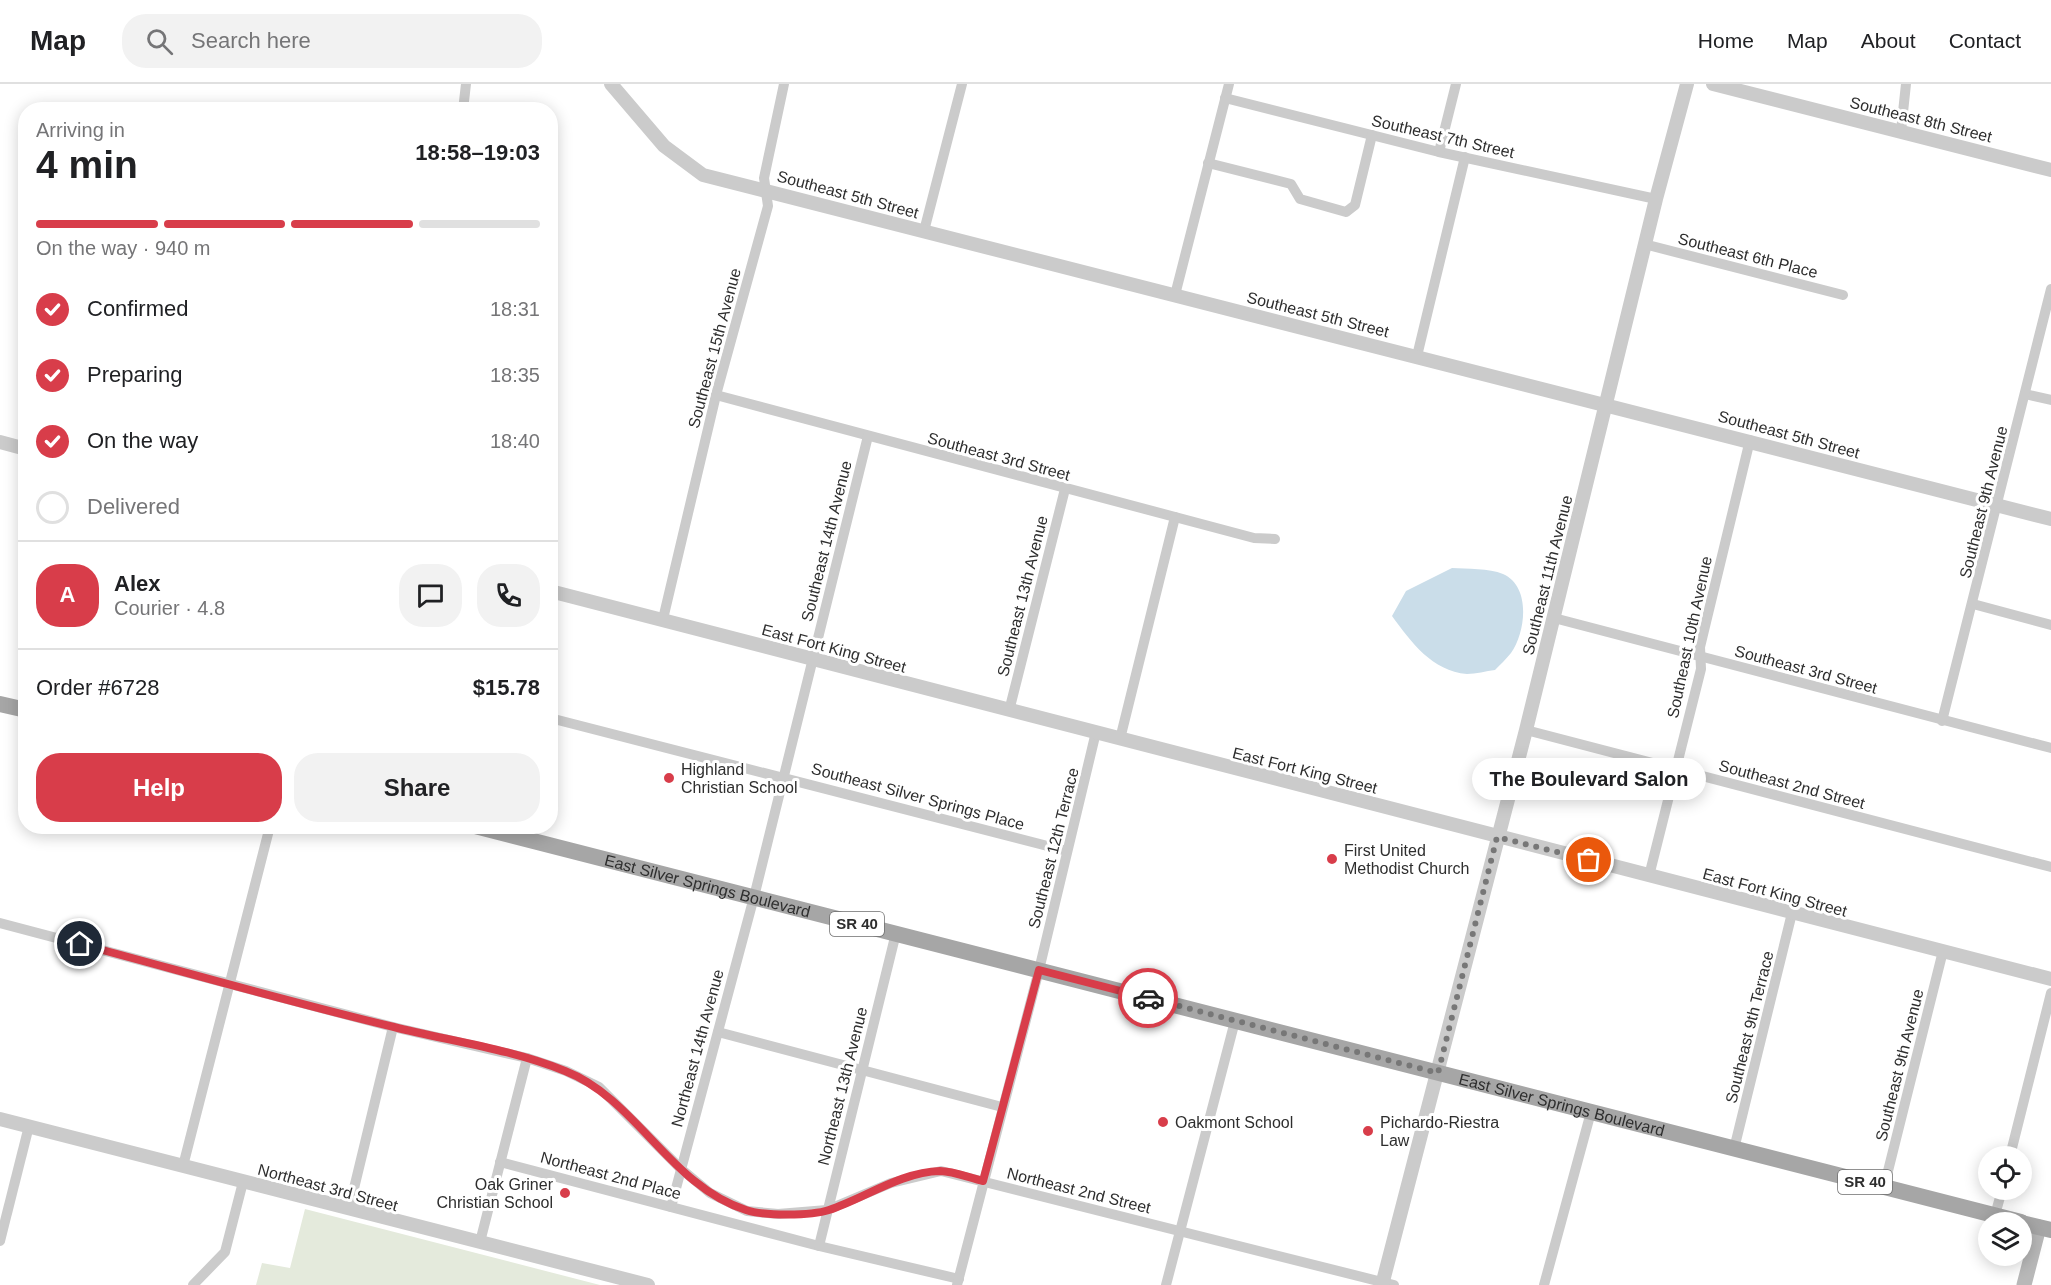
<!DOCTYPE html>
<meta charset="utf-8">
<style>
body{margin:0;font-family:Arial,sans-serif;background:#f2f2f2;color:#202124;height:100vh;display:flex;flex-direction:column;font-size:22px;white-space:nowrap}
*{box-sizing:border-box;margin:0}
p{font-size:20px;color:#757577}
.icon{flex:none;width:33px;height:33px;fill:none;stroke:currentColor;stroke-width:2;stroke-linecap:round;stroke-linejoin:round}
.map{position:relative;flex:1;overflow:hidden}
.sheet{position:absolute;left:18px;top:18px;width:540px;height:732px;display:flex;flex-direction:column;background:#fff;border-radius:24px;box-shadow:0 3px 15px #0003}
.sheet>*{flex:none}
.controls{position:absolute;left:1978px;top:1062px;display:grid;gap:12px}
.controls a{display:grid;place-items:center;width:54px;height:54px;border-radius:50%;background:#fff;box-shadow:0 3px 15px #0003;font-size:30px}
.pin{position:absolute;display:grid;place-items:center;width:51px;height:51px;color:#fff;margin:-26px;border:3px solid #fff;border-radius:50%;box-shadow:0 2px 6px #0007}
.courier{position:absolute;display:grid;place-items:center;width:60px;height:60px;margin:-30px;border:4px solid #d83d4a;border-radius:50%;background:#fff;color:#222;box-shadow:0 2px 8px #0007}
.bubble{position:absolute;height:42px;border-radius:21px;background:#fff;box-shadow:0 3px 15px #0003;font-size:20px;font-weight:800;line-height:42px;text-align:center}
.overview em{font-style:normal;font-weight:800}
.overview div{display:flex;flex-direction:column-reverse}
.overview{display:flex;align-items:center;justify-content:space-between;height:102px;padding:0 18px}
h1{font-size:39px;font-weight:800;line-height:45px}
.bar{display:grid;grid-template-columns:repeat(4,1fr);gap:9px 6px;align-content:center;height:72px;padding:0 18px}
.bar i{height:8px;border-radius:4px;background:#e0e0e0}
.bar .active{background:#d83d4a}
.bar p{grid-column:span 4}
.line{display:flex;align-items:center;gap:15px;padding:0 18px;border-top:2px solid #e0e0e0}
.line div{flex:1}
.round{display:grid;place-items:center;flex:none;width:63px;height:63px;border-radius:24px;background:#f2f2f2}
ol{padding:0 18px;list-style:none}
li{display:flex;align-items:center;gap:18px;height:66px}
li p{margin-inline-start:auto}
li .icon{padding:6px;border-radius:50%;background:#d83d4a;color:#fff;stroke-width:4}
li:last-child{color:#757577}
li i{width:33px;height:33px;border:3px solid #e0e0e0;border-radius:50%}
.action{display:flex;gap:12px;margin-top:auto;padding:12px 18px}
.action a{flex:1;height:69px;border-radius:24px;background:#d83d4a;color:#fff;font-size:24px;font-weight:800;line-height:69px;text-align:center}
.action a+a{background:#f2f2f2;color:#202124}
header{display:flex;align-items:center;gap:36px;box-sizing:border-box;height:84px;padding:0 30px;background:#fff;border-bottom:2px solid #e0e0e0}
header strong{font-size:28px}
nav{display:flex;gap:33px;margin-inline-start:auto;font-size:21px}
.search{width:420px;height:54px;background:#f2f2f2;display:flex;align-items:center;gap:15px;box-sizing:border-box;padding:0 21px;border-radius:24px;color:#757577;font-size:22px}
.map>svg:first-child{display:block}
</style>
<header>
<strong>Map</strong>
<div class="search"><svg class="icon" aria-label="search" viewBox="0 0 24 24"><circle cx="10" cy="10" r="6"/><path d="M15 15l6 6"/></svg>Search here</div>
<nav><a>Home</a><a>Map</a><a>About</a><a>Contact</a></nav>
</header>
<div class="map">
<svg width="2051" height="1201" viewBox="0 0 2051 1201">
<rect width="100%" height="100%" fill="#fff"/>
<path fill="#e4eadc" d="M305,1125L600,1201H256L262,1179L290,1184Z"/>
<path fill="#cadde9" d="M1452,484C1467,485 1489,484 1503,490C1531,502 1526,548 1511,569C1506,575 1500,581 1495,586C1486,587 1476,590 1467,590C1432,587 1411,558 1392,532L1406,507Z"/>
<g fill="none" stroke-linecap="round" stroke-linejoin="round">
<g stroke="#cbcbcb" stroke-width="10">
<path d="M1225,14L1439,68L1656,115"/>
<path d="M463,26L466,0"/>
<path d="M1901,47L1906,0"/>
<path d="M1439,68L1456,0"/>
<path d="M1208,79L1291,100L1300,115L1346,128L1355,121L1372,51"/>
<path d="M924,147L962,0"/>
<path d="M1644,160L1843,211"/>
<path d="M1175,211L1229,0"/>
<path d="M1417,272L1465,73"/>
<path d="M2025,310L2051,316"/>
<path d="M716,311L1254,454L1275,455"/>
<path d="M1973,520L2051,541"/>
<path d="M1554,534L2051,664"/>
<path d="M663,535L716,311L768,122L764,94L784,0"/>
<path d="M1009,627L1065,405"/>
<path d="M550,634L1067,767"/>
<path d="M1942,637L2051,205"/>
<path d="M1526,646L2051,783"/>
<path d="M1120,655L1175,433"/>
<path d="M1649,792L1701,585L1700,563L1750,356"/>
<path d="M0,839L393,943L527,974L566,987L599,1003L680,1084L710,1109L747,1127L778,1130L827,1126L891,1099L941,1087L1394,1201"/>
<path d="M718,948L1002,1023"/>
<path d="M1734,1065L1792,829"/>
<path d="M2010,1072L2051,909"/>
<path d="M500,1078L819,1162L959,1195"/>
<path d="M183,1082L270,742"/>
<path d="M1884,1103L1943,867"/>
<path d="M671,1123L754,813L868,352"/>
<path d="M349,1125L393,943"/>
<path d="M1995,1131L2002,1106"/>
<path d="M0,1157L29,1042"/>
<path d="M480,1158L527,974"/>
<path d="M819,1162L896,849"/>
<path d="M193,1201L225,1168L243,1098"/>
<path d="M957,1201L1039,886L1096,648"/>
<path d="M1166,1201L1235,937"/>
<path d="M1544,1201L1591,1028"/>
</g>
<g stroke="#cbcbcb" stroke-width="14">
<path d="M611,0L664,62L703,91L2051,435"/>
<path d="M1713,0L2051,86"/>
<path d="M0,358L26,365"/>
<path d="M550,507L2051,895"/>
<path d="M0,1035L648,1201"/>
<path d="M1382,1201L1526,646L1656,115L1687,0"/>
</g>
<path stroke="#b8b8b8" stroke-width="15" d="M2024,1201L2039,1143"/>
<g stroke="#a6a6a6" stroke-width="16">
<path d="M0,620L26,626"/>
<path id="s1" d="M475,742L2021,1138"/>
<path d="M2022,1139L2051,1146"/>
</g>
</g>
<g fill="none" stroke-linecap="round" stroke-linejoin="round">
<path stroke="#777" stroke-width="6" stroke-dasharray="0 10.8" d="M1148,914L1438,989L1497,753L1589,776"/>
<path stroke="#d83d4a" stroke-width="8" d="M80,860C185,888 289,918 394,943C450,957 511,965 565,987C637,1015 670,1102 746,1126C764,1132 811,1132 829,1126C865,1114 901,1088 940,1087C953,1087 970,1094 983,1097L1039,886L1148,914"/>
</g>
<g fill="#d83d4a" stroke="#fff" stroke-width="2">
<circle cx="669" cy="694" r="6"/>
<circle cx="1332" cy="775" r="6"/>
<circle cx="1163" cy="1038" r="6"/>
<circle cx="1368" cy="1047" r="6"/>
<circle cx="565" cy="1109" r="6"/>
</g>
<g text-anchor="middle" stroke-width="6" stroke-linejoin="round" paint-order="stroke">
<g fill="#fff" stroke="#6d6d6d" stroke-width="1.5">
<rect x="830" y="828" width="54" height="24" rx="4.5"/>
<rect x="1838" y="1086" width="54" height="24" rx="4.5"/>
</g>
<g font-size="15" font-weight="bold" fill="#2e2e2e">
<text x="857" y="845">SR 40</text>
<text x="1865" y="1103">SR 40</text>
</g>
<g font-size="16" fill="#2e2e2e" stroke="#fff">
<text transform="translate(1921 35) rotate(14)" y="6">Southeast 8th Street</text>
<text transform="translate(1443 52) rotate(13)" y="6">Southeast 7th Street</text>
<text transform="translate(848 110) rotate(15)" y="6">Southeast 5th Street</text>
<text transform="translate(1748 171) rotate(14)" y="6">Southeast 6th Place</text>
<text transform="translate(1318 230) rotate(14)" y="6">Southeast 5th Street</text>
<text transform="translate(714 264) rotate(-75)" y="6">Southeast 15th Avenue</text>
<text transform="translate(1789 350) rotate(15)" y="6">Southeast 5th Street</text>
<text transform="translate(999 372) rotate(15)" y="6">Southeast 3rd Street</text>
<text transform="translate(1983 418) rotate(-76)" y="6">Southeast 9th Avenue</text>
<text transform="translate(826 457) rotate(-76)" y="6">Southeast 14th Avenue</text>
<text transform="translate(1547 491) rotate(-76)" y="6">Southeast 11th Avenue</text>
<text transform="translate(1022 512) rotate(-76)" y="6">Southeast 13th Avenue</text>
<text transform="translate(1689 553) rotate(-78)" y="6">Southeast 10th Avenue</text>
<text transform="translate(834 564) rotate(15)" y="6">East Fort King Street</text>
<text transform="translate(1806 585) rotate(15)" y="6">Southeast 3rd Street</text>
<text transform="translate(1305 686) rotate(14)" y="6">East Fort King Street</text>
<text transform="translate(1792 700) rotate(15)" y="6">Southeast 2nd Street</text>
<text transform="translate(918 712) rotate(15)" y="6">Southeast Silver Springs Place</text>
<text transform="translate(1053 764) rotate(-76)" y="6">Southeast 12th Terrace</text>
<text dy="6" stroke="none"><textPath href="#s1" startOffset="240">East Silver Springs Boulevard</textPath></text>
<text transform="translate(1775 808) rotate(15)" y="6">East Fort King Street</text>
<text transform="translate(1749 943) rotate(-76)" y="6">Southeast 9th Terrace</text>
<text transform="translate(697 964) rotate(-75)" y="6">Northeast 14th Avenue</text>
<text transform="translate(1899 981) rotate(-76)" y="6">Southeast 9th Avenue</text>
<text transform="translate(842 1002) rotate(-76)" y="6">Northeast 13th Avenue</text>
<text dy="6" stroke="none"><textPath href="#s1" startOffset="1122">East Silver Springs Boulevard</textPath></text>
<text transform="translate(611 1091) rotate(15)" y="6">Northeast 2nd Place</text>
<text transform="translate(328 1103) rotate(15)" y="6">Northeast 3rd Street</text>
<text transform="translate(1079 1106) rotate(14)" y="6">Northeast 2nd Street</text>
</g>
<g font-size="16" fill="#2e2e2e" stroke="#fff" text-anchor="start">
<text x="681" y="691">Highland<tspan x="681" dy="18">Christian School</tspan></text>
<text x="1344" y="772">First United<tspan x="1344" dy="18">Methodist Church</tspan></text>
<text x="1175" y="1044">Oakmont School</text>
<text x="1380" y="1044">Pichardo-Riestra<tspan x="1380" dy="18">Law</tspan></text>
<text x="553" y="1106" text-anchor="end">Oak Griner<tspan x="553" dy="18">Christian School</tspan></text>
</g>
</g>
</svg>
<div class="controls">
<a><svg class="icon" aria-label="locate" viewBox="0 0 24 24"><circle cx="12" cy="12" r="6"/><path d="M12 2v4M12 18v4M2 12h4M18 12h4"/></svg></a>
<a><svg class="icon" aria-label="layers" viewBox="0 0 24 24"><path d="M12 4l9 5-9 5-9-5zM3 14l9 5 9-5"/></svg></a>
</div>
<div class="pin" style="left:1589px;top:776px;background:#ea580c"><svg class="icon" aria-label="bag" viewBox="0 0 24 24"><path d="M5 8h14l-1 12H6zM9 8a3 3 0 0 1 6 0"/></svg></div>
<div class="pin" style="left:80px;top:860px;background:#1f2937"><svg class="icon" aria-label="home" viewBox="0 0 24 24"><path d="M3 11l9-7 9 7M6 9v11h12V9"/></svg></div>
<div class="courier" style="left:1148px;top:914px"><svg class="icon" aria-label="car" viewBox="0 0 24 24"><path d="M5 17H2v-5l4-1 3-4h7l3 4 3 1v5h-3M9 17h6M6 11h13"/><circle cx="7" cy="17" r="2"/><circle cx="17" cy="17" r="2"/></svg></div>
<div class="bubble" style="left:1472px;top:674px;width:234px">The Boulevard Salon</div>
<section class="sheet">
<div class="overview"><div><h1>4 min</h1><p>Arriving in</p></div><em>18:58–19:03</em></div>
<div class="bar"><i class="active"></i><i class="active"></i><i class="active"></i><i></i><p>On the way · 940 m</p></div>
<ol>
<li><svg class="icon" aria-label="check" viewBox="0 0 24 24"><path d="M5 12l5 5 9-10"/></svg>Confirmed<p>18:31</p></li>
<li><svg class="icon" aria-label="check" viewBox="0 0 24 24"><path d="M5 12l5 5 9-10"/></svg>Preparing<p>18:35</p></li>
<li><svg class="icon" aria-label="check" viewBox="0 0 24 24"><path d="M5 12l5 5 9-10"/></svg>On the way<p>18:40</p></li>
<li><i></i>Delivered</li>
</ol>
<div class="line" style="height:108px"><b class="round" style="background:#d83d4a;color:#fff">A</b><div><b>Alex</b><p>Courier · 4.8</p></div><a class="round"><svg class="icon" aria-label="chat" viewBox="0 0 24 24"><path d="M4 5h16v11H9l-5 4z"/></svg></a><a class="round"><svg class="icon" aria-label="phone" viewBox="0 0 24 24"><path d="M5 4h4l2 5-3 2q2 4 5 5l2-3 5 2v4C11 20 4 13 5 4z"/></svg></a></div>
<div class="line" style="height:78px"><div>Order #6728</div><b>$15.78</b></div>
<div class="action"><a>Help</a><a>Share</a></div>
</section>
</div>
